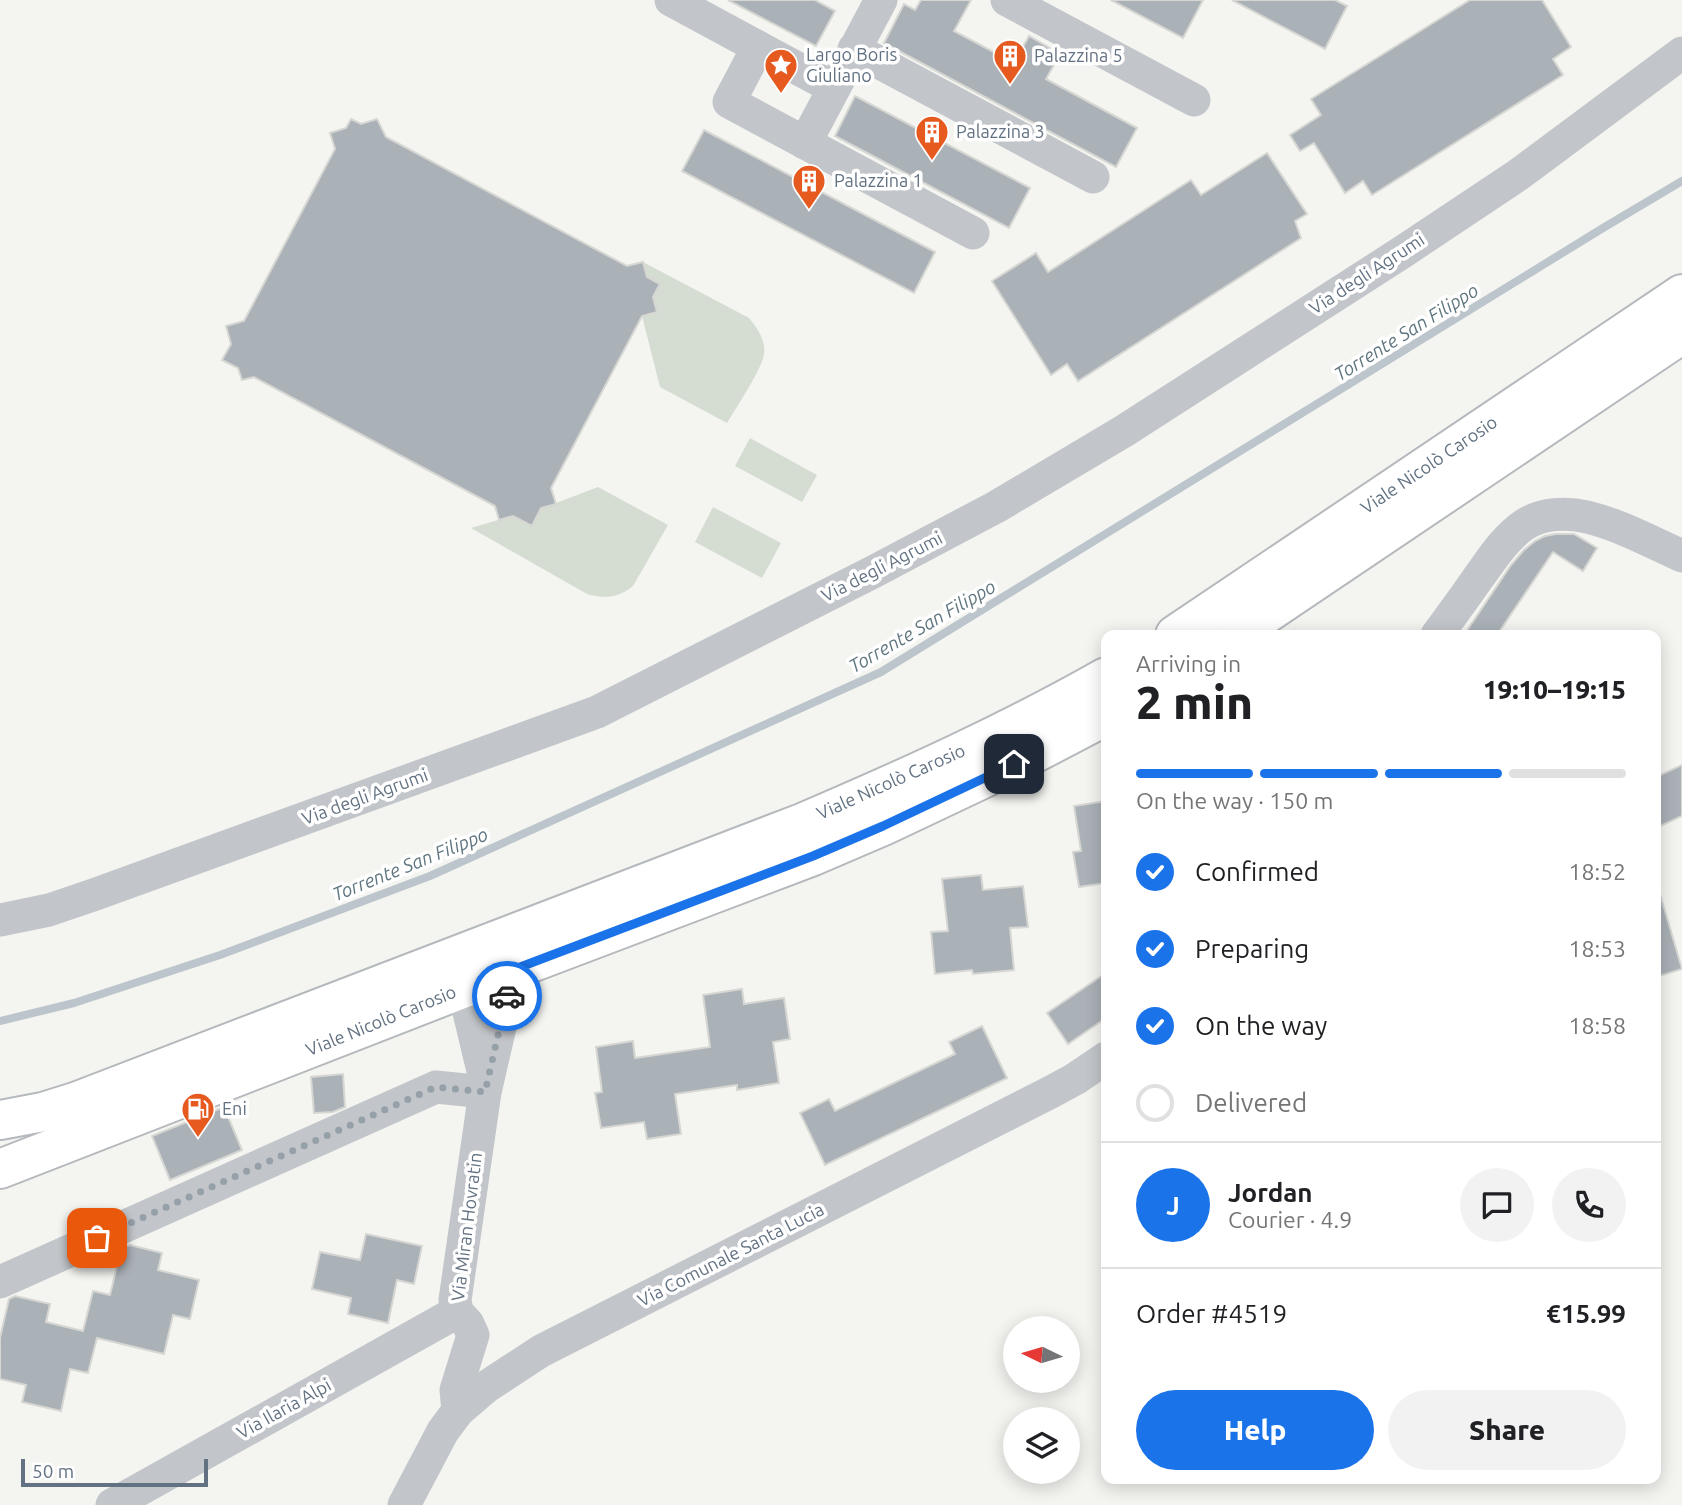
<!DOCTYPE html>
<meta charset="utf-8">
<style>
body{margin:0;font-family:Ubuntu,sans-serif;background:#f2f2f2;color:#202124;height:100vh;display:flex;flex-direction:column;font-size:26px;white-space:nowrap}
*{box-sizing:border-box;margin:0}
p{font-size:23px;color:#757577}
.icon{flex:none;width:38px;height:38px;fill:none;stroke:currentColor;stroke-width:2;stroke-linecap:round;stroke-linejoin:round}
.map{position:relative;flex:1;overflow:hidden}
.sheet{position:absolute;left:1101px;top:630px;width:560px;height:854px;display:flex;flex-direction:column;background:#fff;border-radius:14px;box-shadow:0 4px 18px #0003}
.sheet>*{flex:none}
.needle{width:46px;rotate:275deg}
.buttons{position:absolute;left:1003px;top:1316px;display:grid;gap:14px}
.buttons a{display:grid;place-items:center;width:77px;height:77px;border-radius:50%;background:#fff;box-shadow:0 4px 18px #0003;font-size:35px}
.scale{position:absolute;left:21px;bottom:18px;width:187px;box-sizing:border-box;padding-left:7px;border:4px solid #637282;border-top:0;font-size:19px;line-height:24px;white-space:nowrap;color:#637282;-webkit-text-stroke:5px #fff;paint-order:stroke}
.pin{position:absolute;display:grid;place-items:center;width:60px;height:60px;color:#fff;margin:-30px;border-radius:14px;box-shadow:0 4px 10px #0006}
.courier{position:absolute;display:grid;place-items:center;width:70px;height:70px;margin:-35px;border:5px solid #1a73e8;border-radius:50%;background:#fff;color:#222;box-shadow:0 2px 9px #0007}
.head em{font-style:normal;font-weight:800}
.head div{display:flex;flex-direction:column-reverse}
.head{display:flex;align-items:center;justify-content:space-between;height:119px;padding:0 35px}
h1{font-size:46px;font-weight:800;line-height:52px}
.bar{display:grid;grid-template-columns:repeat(4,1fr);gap:10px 7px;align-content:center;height:84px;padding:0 35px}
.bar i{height:9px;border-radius:5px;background:#e0e0e0}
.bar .on{background:#1a73e8}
.bar p{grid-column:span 4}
.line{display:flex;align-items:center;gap:18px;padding:0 35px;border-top:2px solid #e0e0e0}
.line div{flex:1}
.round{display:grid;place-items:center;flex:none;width:74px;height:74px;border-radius:37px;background:#f2f2f2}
ol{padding:0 35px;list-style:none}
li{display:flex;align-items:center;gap:21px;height:77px}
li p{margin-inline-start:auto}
li .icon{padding:7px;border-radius:50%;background:#1a73e8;color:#fff;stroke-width:4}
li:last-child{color:#757577}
li i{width:38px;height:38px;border:4px solid #e0e0e0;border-radius:50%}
.primary-button{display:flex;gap:14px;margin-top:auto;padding:14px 35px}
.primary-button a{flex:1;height:80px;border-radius:42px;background:#1a73e8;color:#fff;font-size:28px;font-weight:800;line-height:80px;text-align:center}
.primary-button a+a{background:#f2f2f2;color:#202124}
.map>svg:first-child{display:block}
</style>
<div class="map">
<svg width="1682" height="1505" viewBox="0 0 1682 1505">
<rect width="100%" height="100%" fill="#f4f5f1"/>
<g fill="#d5dcd2">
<path d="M643,262L749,318C757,328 766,340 764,354C762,369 736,408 727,423L660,387L642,316L657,312Z"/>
<path d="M750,438L817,475L802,502L735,466Z"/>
<path d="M598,487L668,525L633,586C618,598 605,599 587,594L471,528L556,503Z"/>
<path d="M713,507L781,543L762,578L695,542Z"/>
</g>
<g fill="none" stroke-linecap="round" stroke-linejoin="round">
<path stroke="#bbc5cb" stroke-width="8" d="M0,1021L74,1003L220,955L430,876L881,672L1603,228L1682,181"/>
</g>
<g fill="#aab1b7" stroke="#d6d6d3" stroke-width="2">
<path d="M728,0H815L835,11L816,46Z"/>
<path d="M921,0H971L954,31L1014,63L1029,36L1060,54L1046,79L1137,128L1116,167L884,43L904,4L915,10Z"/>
<path d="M1111,0H1203L1183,38Z"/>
<path d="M1232,0H1335L1347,6L1325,49Z"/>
<path d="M1470,0H1542L1571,47L1553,59L1563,75L1372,195L1363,181L1345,193L1314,143L1300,151L1290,135L1321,115L1311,99Z"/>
<path d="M855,96L1030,188L1009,228L835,136Z"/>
<path d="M351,119L361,124L377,119L386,137L627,266L643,262L647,277L660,284L653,297L657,312L642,316L551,488L556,504L541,508L532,526L513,516L499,520L495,506L254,377L242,380L238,368L222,360L231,344L226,326L244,321L335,149L330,133L346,128Z"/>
<path d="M704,130L935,252L914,293L682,171Z"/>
<path d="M1267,153L1307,214L1295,221L1301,238L1078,381L1067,364L1051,375L992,281L1036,253L1048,272L1191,180L1201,195Z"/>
<path d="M1569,534H1574L1597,548L1583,571L1553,552L1497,635H1464L1511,565L1524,550L1535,541L1545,536L1556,534Z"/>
<path d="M1682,765V816L1656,828V777Z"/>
<path d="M1106,801V883L1079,887L1073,852L1081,851L1074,806Z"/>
<path d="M981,875L983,890L1023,886L1028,927L1010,928L1014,970L973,974L972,970L935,974L931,932L948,931L942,879Z"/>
<path d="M1660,894L1682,969L1656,977V895Z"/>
<path d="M1106,973V1018L1068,1044L1047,1013Z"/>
<path d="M742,989L744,1004L784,998L790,1039L773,1042L779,1083L737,1090V1085L675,1094L681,1134L647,1139L644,1122L601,1128L595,1093L602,1092L596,1047L633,1041L635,1058L710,1047L703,995Z"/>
<path d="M982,1026L1007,1078L825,1165L800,1113L829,1099L835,1111L955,1054L949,1042Z"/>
<path d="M343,1074L345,1107L333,1112L314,1113L311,1077Z"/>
<path d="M224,1107L242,1150L170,1180L152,1136Z"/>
<path d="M366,1234L422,1246L414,1284L397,1280L388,1323L348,1314L351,1298L312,1289L320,1252L360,1260Z"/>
<path d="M130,1245L162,1253L158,1270L199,1280L190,1319L173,1315L164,1354L97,1338L88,1373L70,1369L61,1411L22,1402L26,1385L0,1379V1338L9,1299L15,1296L50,1304L46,1322L83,1331L93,1291L110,1295L121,1249Z"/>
</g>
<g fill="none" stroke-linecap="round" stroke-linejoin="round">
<defs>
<g id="major">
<path d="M1175,635L1682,294"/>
<path d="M1235,635L1682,334"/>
<path d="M0,1120L43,1112L75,1102L802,823C905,779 1009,732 1106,677"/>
<path d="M0,1169L462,989L813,856L883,826L1014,764L1106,716"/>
</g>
</defs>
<use href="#major" stroke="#b5b9bd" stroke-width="42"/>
<g stroke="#c2c5c9" stroke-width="33">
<path d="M671,0L834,88"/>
<path d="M1007,0L1194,100"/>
<path d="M758,47L729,102L973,233"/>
<path d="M854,49L1093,177"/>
<path d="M805,143L881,0"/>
<path d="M1437,635C1451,616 1465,597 1478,578C1492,559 1505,538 1524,525C1542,513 1566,512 1587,517C1620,525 1651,542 1682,556"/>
<path d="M0,920L49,910L96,894L597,712L875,571L996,507L1124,431L1404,251L1518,175L1682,53"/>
<path d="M453,967L468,1008L483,1071L488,1077"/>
<path d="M0,1282L436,1087L485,1092"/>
<path d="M458,1411L456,1390L473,1335L468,1324L457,1312L455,1300L485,1092L509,988L515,969"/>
<path d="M112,1505L457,1312"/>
<path d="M404,1505L443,1431L458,1411L486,1387L541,1351L1051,1092L1075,1079L1106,1058"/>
</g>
<use href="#major" stroke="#fff" stroke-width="38"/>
</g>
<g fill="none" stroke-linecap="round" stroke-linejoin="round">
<path stroke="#96a0a9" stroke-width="7" stroke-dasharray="0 12.6" d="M97,1238L436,1087L485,1092L507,996"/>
<path stroke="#1a73e8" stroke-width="9" d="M507,996L515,969L813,856L883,826L1014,764"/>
</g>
<defs>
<symbol id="building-pin" viewBox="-11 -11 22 30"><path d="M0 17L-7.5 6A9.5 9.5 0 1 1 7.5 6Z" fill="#e65a20" stroke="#fff"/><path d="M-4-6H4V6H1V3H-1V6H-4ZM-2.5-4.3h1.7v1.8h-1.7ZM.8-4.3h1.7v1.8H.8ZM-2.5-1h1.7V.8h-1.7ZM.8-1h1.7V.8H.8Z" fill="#fff"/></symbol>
<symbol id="sight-pin" viewBox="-11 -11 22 30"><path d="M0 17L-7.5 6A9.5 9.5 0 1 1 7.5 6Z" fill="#e65a20" stroke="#fff"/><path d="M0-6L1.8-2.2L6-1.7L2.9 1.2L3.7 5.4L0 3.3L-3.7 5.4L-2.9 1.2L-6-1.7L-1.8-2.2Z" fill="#fff"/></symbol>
<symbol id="fuel-pin" viewBox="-11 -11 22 30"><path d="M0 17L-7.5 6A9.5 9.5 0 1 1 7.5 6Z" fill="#e65a20" stroke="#fff"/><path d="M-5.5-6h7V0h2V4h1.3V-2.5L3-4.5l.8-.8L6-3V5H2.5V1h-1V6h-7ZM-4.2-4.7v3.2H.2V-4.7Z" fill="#fff"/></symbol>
</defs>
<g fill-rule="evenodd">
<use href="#building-pin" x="991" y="37" width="38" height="52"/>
<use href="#sight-pin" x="762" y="46" width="38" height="52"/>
<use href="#building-pin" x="913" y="113" width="38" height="52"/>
<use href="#building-pin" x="790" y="162" width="38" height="52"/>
<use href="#fuel-pin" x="179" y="1090" width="38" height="52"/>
</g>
<g text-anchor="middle" stroke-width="7" stroke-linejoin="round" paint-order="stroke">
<g font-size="18" fill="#637282" stroke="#fff" text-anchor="start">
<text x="806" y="61">Largo Boris<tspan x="806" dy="21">Giuliano</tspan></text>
<text x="1034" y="62">Palazzina 5</text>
<text x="956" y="138">Palazzina 3</text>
<text x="834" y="187">Palazzina 1</text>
<text x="222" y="1115">Eni</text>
</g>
<g font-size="18" fill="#637282" stroke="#fff">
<text transform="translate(1367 274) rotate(-33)" y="6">Via degli Agrumi</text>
<text transform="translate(1429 465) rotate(-34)" y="6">Viale Nicolò Carosio</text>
<text transform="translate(882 567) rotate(-27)" y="6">Via degli Agrumi</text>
<text transform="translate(891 782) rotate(-24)" y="6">Viale Nicolò Carosio</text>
<text transform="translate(365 797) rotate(-20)" y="6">Via degli Agrumi</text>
<text transform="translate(381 1021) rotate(-22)" y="6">Viale Nicolò Carosio</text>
<text transform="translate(467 1227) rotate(-83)" y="6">Via Miran Hovratin</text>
<text transform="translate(731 1255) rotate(-27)" y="6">Via Comunale Santa Lucia</text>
<text transform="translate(284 1409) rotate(-29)" y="6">Via Ilaria Alpi</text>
</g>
<g font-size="19" font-style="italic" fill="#5f757f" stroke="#fff">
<text transform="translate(1406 332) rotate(-32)" y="7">Torrente San Filippo</text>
<text transform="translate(922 626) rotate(-30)" y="7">Torrente San Filippo</text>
<text transform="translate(410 864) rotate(-22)" y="7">Torrente San Filippo</text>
</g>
</g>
</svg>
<div class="buttons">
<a><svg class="needle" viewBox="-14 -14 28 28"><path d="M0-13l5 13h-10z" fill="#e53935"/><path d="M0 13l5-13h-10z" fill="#757577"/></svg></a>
<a><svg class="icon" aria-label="layers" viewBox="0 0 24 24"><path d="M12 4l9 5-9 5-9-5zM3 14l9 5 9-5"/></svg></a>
</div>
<div class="scale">50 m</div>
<div class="pin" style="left:97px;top:1238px;background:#ea580c"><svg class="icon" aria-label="bag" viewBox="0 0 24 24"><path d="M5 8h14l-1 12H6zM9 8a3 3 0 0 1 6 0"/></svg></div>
<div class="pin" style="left:1014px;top:764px;background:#1f2937"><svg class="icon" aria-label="home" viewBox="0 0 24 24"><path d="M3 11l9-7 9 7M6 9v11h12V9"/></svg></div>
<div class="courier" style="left:507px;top:996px"><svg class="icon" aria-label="car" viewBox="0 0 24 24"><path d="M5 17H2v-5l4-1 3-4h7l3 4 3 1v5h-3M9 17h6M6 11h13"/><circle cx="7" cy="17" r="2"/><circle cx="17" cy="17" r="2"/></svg></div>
<section class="sheet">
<div class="head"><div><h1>2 min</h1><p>Arriving in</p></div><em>19:10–19:15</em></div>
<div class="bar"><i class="on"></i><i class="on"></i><i class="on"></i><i></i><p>On the way · 150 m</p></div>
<ol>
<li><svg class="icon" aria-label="check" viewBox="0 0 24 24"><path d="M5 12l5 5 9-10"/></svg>Confirmed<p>18:52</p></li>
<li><svg class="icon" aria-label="check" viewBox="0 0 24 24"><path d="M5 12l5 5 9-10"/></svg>Preparing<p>18:53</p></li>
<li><svg class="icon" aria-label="check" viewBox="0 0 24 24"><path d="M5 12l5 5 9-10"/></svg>On the way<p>18:58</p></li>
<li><i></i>Delivered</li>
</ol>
<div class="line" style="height:126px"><b class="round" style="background:#1a73e8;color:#fff">J</b><div><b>Jordan</b><p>Courier · 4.9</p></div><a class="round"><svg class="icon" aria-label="chat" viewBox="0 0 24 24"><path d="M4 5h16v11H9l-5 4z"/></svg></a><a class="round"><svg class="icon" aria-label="phone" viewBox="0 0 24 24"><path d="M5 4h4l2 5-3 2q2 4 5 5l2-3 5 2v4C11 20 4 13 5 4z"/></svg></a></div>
<div class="line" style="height:91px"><div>Order #4519</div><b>€15.99</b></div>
<div class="primary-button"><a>Help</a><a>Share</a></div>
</section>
</div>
